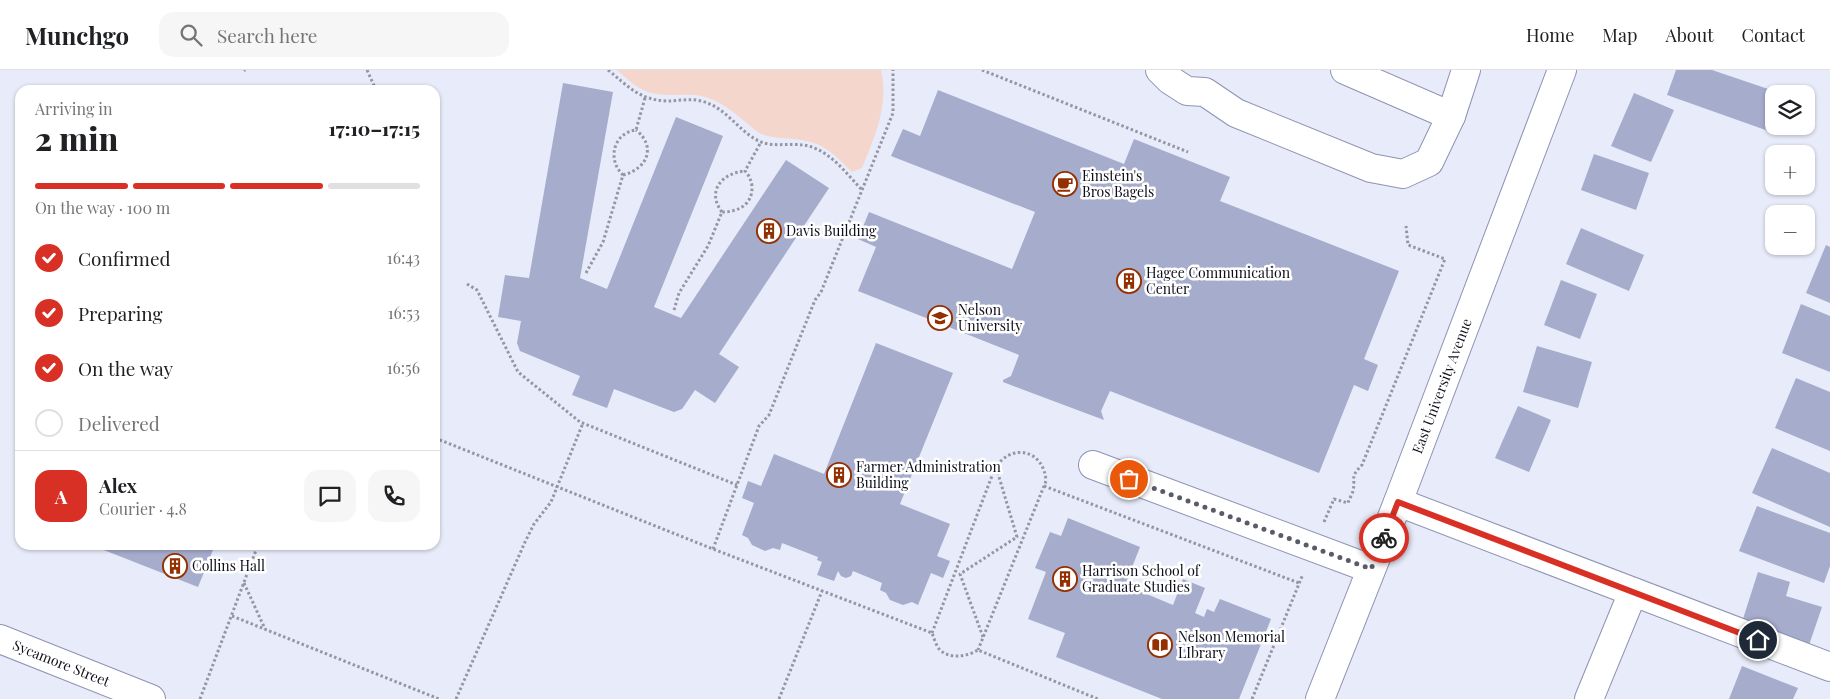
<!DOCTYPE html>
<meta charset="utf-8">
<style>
body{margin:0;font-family:"Playfair Display",serif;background:#f6f6f6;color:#202124;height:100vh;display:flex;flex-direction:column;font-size:19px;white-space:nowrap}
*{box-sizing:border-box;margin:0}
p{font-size:16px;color:#757577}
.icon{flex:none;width:28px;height:28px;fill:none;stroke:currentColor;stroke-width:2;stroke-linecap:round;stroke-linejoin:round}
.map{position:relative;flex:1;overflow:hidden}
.sheet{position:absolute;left:15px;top:15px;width:425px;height:465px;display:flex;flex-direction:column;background:#fff;border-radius:15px;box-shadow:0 1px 4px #0004}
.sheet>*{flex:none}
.fabs{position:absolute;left:1765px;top:15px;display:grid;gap:10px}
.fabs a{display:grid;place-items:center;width:50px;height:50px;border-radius:10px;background:#fff;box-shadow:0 1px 4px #0004;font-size:25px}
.pin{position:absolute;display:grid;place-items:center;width:42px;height:42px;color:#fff;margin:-21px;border:2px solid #fff;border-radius:50%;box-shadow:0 1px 5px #0007}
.courier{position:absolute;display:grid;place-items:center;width:50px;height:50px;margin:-25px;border:4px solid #d93025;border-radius:50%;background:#fff;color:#222;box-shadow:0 1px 6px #0007}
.summary em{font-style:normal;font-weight:800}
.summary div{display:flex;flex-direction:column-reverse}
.summary{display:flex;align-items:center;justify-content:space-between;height:85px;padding:0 20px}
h1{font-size:32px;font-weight:800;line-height:38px}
.bar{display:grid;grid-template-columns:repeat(4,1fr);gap:8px 5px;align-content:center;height:60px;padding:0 20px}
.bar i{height:6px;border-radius:4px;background:#e0e0e0}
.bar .on{background:#d93025}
.bar p{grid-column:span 4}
.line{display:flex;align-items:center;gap:12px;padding:0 20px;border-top:1px solid #e0e0e0}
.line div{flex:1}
.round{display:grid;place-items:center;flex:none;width:52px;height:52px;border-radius:15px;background:#f6f6f6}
ol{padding:0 20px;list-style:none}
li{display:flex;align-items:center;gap:15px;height:55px}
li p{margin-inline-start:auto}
li .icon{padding:5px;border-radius:50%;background:#d93025;color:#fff;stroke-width:4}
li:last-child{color:#757577}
li i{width:28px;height:28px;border:2px solid #e0e0e0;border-radius:50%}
header{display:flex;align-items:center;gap:30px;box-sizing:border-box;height:70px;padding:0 25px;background:#fff;border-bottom:1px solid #e0e0e0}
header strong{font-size:24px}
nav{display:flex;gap:28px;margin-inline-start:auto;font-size:18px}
.search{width:350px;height:45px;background:#f6f6f6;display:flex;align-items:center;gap:12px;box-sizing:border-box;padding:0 18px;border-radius:15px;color:#757577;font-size:19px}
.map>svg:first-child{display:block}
</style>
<header>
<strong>Munchgo</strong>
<div class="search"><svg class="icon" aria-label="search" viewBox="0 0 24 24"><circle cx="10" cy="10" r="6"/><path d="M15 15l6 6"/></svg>Search here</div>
<nav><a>Home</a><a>Map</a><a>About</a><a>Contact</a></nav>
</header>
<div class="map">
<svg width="1830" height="629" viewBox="0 0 1830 629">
<rect width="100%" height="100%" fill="#e8ebf9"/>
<path fill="#f5d6cc" d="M617,0H881C889,36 875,66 862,98L852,102C833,83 822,71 793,69C782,68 769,68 759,63C743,51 727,34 708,28C691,22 674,27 657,24C642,23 628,10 617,0Z"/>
<g fill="#a6accc">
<path d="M1676,0H1712L1780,23L1774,24V56H1776L1774,63L1667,25Z"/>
<path d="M563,13L613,22L580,208L607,219L676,47L723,66L654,237L681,248L786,90L829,118L719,284L739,297L715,333L695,320L682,339L674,342L614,319L607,338L572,325L580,306L520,281L517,273L521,251L498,247L505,205L529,208Z"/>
<path d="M938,20L1124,94L1134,69L1230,107L1220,131L1399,201L1364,289L1378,295L1368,321L1354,315L1319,403L1110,321L1101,341L1104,350L1003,312V310L1011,306L1019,285L858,221L876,177L858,169L869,142L1012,199L1035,142L891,86L903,59L920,66Z"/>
<path d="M1634,23L1674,40L1651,92L1611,76Z"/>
<path d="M1594,84L1649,103L1636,140L1581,120Z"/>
<path d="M1581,158L1644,185L1629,221L1566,194Z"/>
<path d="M1826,175L1830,177V233L1806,223Z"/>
<path d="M1561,210L1597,224L1580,269L1544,255Z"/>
<path d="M1801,234L1830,246V302L1782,283Z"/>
<path d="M876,273L953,303L900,434L950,454L937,486L950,491L943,508L931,503L918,535L912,532L903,535L890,530L886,523L880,520L882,513L853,501L851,506L846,508L841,506L838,501L834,511L817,505L822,492L817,490L818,487L782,473L780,480L773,478L765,481L752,475L748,468L742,465L754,433L742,428L748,411L761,416L774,384L824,404Z"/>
<path d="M1537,276L1592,292L1578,338L1523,322Z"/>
<path d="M1796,308L1830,322V381L1775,358Z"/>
<path d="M1518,336L1551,350L1529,402L1495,388Z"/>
<path d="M1772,378L1830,403V457L1752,423Z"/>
<path d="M1757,436L1830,463V496L1824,513L1739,481Z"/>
<path d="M1068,448L1140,477L1125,515L1173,535L1183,509L1205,518L1195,543L1204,547L1207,539L1214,542L1220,529L1271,549L1239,629H1162L1056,587L1065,563L1028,549L1046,502L1035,498L1050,462L1061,466Z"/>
<path d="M91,475H215L198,517Z"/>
<path d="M1758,502L1790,512L1786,526L1822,537L1808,578L1741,555Z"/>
<path d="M1742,596L1798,618L1793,629H1729Z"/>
</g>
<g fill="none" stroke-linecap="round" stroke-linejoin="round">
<defs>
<g id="minor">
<path d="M1160,0L1170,10L1187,21L1205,22L1236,43L1371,98L1403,104L1429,92L1451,46L1466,0"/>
<path d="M1345,0L1451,46"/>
<path d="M1093,395L1371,499"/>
<path d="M1398,432L1830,597"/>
<path id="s1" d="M0,569L151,629"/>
<path id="s2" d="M1320,629L1398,432L1562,0"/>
<path d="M1589,629L1633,522"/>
</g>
</defs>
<use href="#minor" stroke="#8e93b3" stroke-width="30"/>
<g stroke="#9496a4" stroke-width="3" stroke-dasharray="2.5 2.5" stroke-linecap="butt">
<path d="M367,0L376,20"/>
<path d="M608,0C628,16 639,30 667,31C678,31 690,28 701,31C727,37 738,62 761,72C773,77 790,73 803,75C828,78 846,103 862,120"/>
<path d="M982,0L1188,82"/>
<path d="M244,1L245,0"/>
<path d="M623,105C647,99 657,77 636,60"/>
<path d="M722,142C706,121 722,103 745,101"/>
<path d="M586,203L603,172L623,105C607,90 613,63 636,60L645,28"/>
<path d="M467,214L477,220L518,302L580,352L737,415"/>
<path d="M674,240L679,223L708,176L722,142C739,142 753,134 752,116C751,110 749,105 745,101L761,72"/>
<path d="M435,368L713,479L932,563C934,568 936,576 940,580C951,590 968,586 978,580L1098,629"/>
<path d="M1044,416L1299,513"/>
<path d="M1324,452L1334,429L1348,433C1349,429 1352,425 1353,421C1356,407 1349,408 1362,395L1445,189L1408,175L1406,156"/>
<path d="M713,479L759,356L769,345L815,230L821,222L893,43V0"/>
<path d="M244,513L265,559"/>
<path d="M232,546L439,629"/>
<path d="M932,563L995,398C1012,372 1044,380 1046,411L978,580"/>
<path d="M983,567L960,504L1017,467L996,397"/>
<path d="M200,629L258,475"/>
<path d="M456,629L525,472L534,454L551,432L583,353"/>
<path d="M779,629L822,521"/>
<path d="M1252,629L1303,504"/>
</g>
<use href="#minor" stroke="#fff" stroke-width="28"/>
</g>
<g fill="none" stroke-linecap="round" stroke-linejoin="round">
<path stroke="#5a5b68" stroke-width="5" stroke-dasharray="0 9" d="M1129,409L1371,499L1384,468"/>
<path stroke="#d93025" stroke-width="6" d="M1384,468L1398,432L1758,570"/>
</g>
<defs>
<symbol id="cafe-ring" viewBox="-11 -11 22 22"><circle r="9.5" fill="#fff" stroke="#942f00" stroke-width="1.5"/><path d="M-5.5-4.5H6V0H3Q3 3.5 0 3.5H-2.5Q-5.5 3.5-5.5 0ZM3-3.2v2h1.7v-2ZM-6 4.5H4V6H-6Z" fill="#942f00"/></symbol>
<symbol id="building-ring" viewBox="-11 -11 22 22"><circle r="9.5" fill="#fff" stroke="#942f00" stroke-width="1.5"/><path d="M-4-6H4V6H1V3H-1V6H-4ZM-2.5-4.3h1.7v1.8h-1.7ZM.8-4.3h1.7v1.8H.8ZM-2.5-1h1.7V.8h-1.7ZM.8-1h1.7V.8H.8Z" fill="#942f00"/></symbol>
<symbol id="university-ring" viewBox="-11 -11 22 22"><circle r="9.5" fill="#fff" stroke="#942f00" stroke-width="1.5"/><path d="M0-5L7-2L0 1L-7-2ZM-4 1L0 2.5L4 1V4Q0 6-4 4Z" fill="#942f00"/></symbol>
<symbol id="library-ring" viewBox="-11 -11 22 22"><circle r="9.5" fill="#fff" stroke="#942f00" stroke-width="1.5"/><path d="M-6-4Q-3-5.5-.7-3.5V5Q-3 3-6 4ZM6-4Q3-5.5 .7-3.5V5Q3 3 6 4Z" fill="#942f00"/></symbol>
</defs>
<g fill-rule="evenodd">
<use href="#cafe-ring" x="1051" y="100" width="28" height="28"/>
<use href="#building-ring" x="755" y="147" width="28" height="28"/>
<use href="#building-ring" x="1115" y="197" width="28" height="28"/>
<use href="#university-ring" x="926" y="234" width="28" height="28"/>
<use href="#building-ring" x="825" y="391" width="28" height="28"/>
<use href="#building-ring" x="161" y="482" width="28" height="28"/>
<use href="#building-ring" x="1051" y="495" width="28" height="28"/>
<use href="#library-ring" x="1146" y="561" width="28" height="28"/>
</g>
<g text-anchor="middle" stroke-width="5" stroke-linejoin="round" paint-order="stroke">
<g font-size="14" fill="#0d0e1a" stroke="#fff" text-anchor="start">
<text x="1082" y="111">Einstein's<tspan x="1082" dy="16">Bros Bagels</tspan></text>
<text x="786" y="166">Davis Building</text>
<text x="1146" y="208">Hagee Communication<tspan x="1146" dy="16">Center</tspan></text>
<text x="958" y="245">Nelson<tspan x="958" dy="16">University</tspan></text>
<text x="856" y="402">Farmer Administration<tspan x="856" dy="16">Building</tspan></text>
<text x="192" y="501">Collins Hall</text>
<text x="1082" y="506">Harrison School of<tspan x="1082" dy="16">Graduate Studies</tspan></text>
<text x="1178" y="572">Nelson Memorial<tspan x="1178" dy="16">LIbrary</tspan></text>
</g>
<g font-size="14" fill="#0d0e1a" stroke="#fff">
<text dy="5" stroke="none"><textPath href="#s2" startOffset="336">East University Avenue</textPath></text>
<text dy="5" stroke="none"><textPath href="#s1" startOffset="66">Sycamore Street</textPath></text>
</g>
</g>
</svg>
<div class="fabs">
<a><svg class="icon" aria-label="layers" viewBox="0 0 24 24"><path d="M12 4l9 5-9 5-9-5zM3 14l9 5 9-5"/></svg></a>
<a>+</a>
<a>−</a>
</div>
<div class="pin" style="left:1129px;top:409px;background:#ea580c"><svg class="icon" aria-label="bag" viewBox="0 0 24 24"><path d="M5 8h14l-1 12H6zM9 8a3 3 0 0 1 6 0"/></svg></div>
<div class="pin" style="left:1758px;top:570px;background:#1f2937"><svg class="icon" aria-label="home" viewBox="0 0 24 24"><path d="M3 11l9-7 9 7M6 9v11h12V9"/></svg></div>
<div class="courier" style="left:1384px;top:468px"><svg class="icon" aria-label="bike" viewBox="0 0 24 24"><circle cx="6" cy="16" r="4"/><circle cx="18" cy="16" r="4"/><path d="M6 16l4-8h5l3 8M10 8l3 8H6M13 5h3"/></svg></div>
<section class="sheet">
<div class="summary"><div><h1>2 min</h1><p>Arriving in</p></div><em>17:10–17:15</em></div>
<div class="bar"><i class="on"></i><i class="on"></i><i class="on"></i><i></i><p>On the way · 100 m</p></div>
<ol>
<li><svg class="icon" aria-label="check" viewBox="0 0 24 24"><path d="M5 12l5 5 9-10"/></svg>Confirmed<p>16:43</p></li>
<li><svg class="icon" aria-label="check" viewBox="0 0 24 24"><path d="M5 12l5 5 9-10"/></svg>Preparing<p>16:53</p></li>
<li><svg class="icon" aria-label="check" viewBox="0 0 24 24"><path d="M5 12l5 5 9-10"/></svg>On the way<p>16:56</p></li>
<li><i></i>Delivered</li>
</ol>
<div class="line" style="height:90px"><b class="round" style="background:#d93025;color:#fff">A</b><div><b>Alex</b><p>Courier · 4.8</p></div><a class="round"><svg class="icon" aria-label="chat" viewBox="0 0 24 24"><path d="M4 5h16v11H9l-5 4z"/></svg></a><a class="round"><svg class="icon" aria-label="phone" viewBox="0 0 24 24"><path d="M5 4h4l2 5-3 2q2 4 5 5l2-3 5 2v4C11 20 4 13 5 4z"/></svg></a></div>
</section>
</div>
